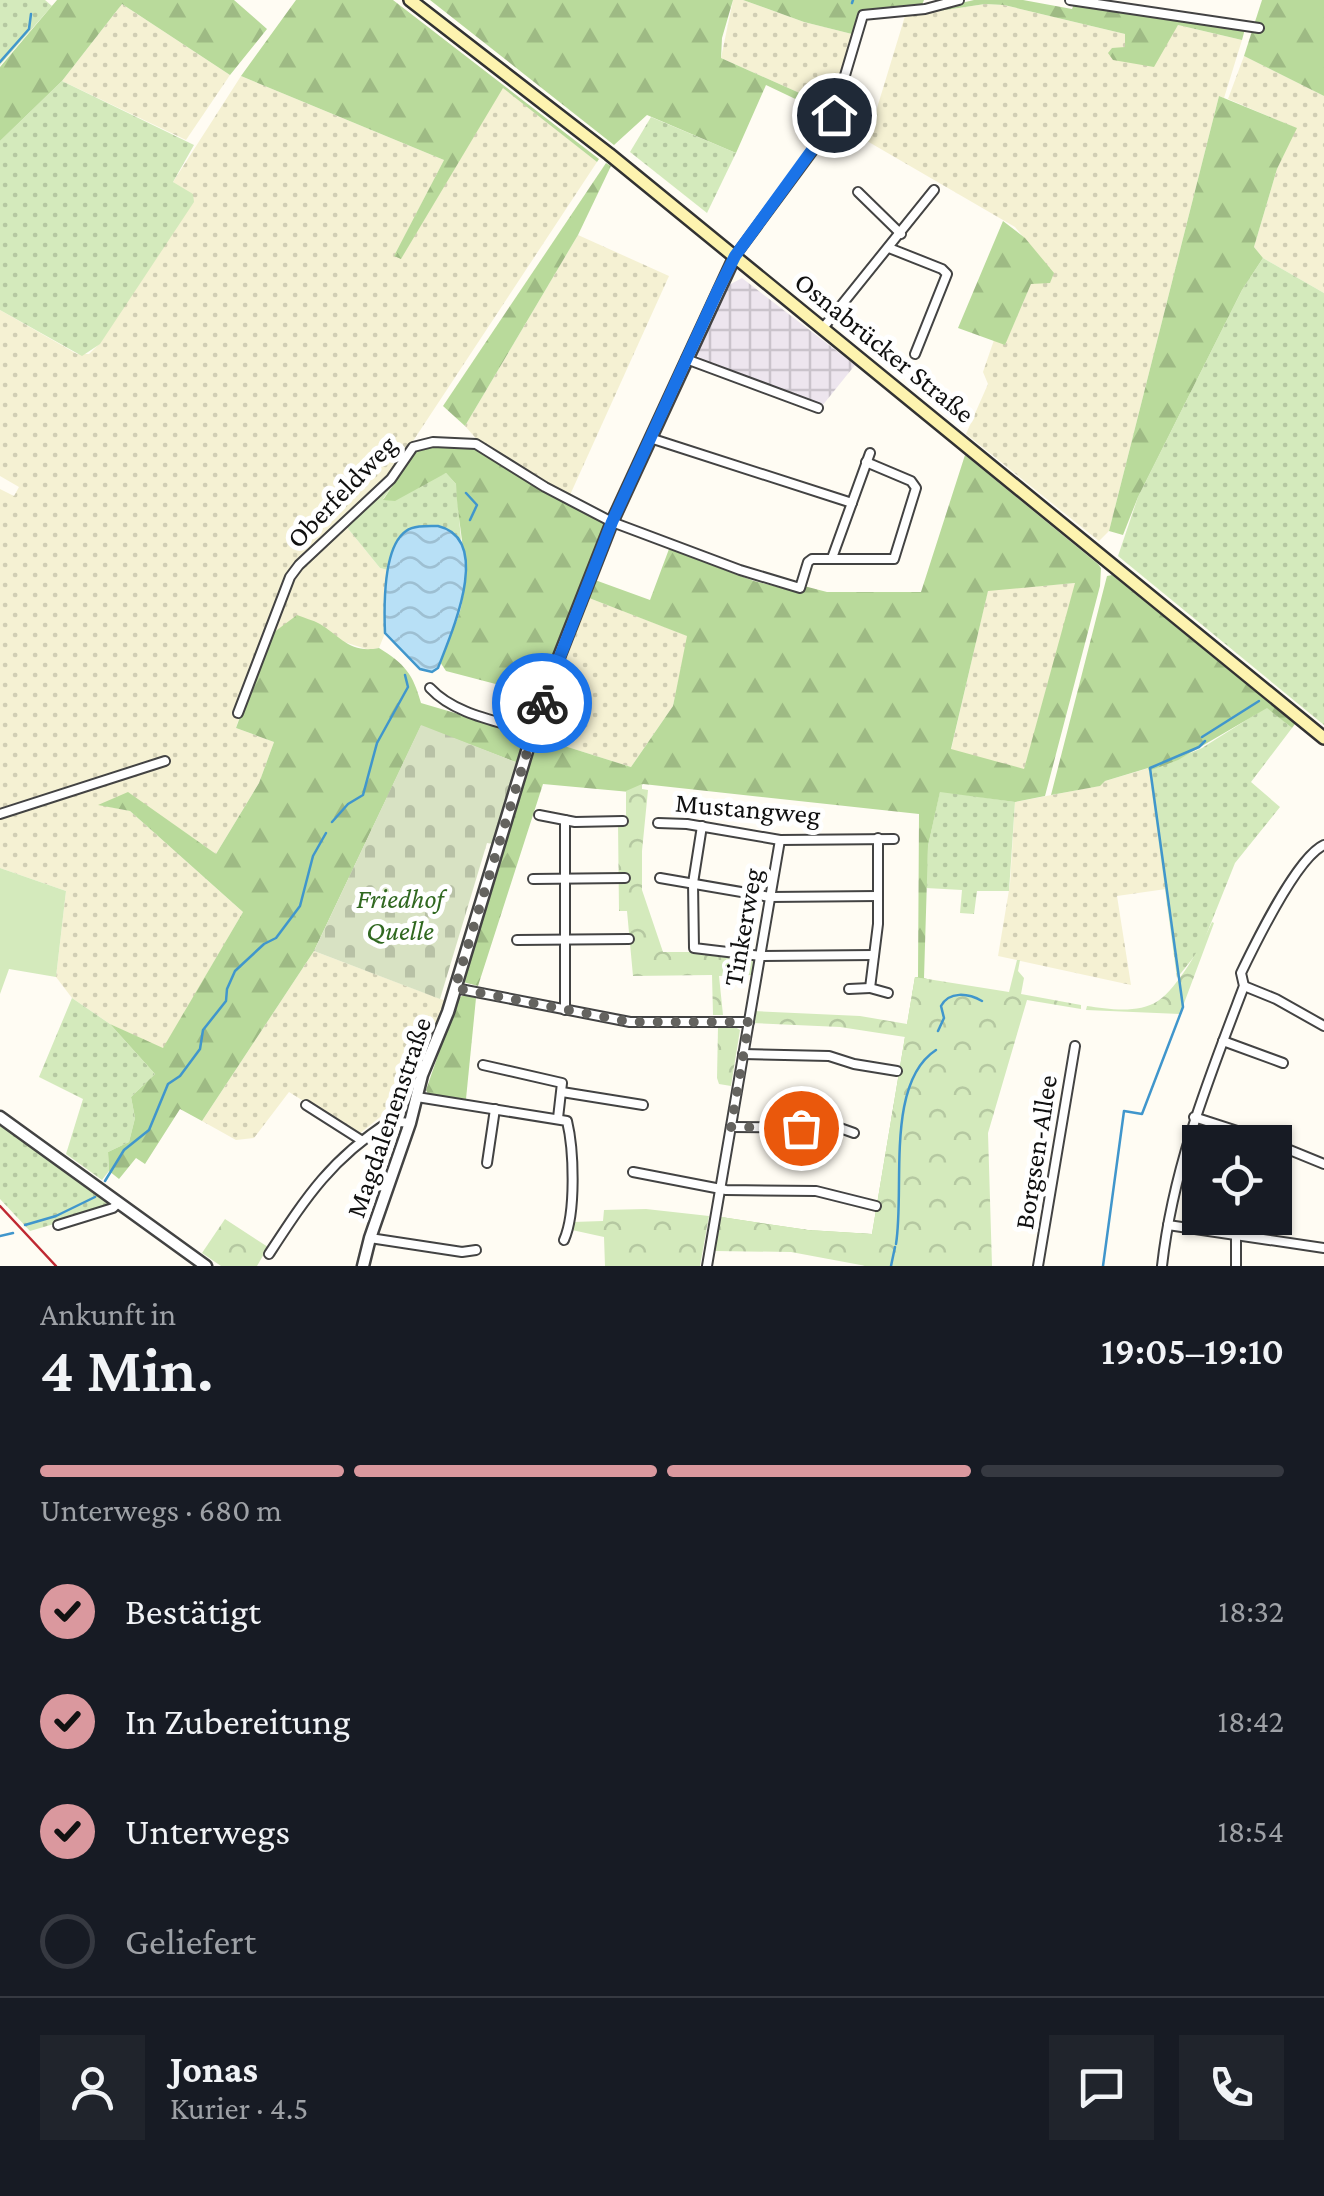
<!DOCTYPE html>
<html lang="de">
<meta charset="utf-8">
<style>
body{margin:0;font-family:"Crimson Pro",serif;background:#20242c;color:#f1f3f6;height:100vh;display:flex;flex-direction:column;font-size:38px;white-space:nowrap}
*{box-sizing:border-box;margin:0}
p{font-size:32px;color:#9ea1a6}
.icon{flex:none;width:55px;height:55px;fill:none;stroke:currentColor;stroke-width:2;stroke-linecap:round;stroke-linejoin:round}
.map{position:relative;height:1266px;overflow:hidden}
.details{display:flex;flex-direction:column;background:#171b24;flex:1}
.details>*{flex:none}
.buttons{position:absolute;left:1182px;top:1125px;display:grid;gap:20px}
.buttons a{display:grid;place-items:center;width:110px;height:110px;border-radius:0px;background:#171b24;box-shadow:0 2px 8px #0004;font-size:50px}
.pin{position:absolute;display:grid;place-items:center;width:85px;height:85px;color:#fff;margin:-42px;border:5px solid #fff;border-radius:50%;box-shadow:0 2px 10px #0007}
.courier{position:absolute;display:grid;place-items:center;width:100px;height:100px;margin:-50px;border:8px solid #1a73e8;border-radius:50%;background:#fff;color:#222;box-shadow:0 2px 12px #0007}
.head em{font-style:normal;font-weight:600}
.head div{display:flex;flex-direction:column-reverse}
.head{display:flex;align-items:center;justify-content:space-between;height:170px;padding:0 40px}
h1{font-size:65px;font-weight:600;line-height:75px}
.bar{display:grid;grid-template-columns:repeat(4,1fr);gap:15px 10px;align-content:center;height:120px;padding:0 40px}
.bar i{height:12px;border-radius:8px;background:#363941}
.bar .current{background:#da989e}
.bar p{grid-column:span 4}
.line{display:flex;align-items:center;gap:25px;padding:0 40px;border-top:2px solid #363941}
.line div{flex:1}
.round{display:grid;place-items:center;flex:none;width:105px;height:105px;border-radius:0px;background:#20242c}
ol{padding:0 40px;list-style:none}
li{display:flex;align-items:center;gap:30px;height:110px}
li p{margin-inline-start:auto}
li .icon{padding:10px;border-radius:50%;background:#da989e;color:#111;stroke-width:4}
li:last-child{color:#9ea1a6}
li i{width:55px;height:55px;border:5px solid #363941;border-radius:50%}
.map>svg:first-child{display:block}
</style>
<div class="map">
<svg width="1324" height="1266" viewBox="0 0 1324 1266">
<defs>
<pattern id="industrial-grid" width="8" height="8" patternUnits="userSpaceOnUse" patternTransform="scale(2.5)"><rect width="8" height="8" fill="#ede5ee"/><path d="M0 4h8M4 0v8" fill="none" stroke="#cac3cb"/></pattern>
<pattern id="farmland-dots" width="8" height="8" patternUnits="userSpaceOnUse" patternTransform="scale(2.5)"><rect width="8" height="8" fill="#f5f1d3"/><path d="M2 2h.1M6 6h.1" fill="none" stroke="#d1ceb4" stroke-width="1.8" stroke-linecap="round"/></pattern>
<pattern id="grass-dots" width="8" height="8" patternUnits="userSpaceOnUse" patternTransform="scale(2.5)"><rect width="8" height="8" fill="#d4eabc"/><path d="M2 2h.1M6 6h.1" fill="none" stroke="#b5c8a1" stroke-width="1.8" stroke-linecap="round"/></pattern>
<pattern id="forest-firs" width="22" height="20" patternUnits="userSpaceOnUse" patternTransform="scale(2.5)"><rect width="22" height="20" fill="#b9da9b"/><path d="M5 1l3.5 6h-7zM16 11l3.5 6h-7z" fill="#9eba84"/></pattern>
<pattern id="cemetery-stones" width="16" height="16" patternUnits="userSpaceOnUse" patternTransform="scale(2.5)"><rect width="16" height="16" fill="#d8e2c3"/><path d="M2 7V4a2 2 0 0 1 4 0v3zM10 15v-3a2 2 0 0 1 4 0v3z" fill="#b8c1a6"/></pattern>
<pattern id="park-crowns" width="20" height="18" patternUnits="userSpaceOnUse" patternTransform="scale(2.5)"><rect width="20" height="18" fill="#d4eabc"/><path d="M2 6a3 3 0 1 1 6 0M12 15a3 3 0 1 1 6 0" fill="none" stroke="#b5c8a1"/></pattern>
<pattern id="water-waves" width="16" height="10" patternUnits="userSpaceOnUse" patternTransform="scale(2.5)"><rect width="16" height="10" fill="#b8e0f6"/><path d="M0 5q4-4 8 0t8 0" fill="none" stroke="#9dbfd2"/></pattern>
</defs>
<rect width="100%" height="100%" fill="#fffcf3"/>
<path fill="url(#industrial-grid)" d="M742,278L855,365L822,406L702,360L697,355L719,299L729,285Z"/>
<g fill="url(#farmland-dots)">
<path d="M733,0H743L804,22L852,34L831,107L721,58Z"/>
<path d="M122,4L230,75L186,140L62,81Z"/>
<path d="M985,4L1004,5L1125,34V47L1113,60L1178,25L1242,40L1224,98L1219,96L1109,531L1099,541L966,434L988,384L983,372L994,340L1005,344L1031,284L1053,273L1015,227L867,141L905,16Z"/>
<path d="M1244,56L1324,96V293L1263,258L1254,247L1277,169L1296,128L1228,99Z"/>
<path d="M241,76L444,160L395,255L401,258L503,87L597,162L388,479L298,564L282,587L235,713L240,715L236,728L274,742L259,783L216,854L128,793L101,805L130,811L243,912L163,1049L110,1024L72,998L56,977L66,891L0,868V816L168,764L164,757L0,808V489L14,496L19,487L0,476V310L77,354H89L99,344L193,202L173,182Z"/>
<path d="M578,235L669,276L570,495H567L480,443L465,426Z"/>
<path d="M345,525L380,568L388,570L384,590L385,633L379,648L369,650L338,640L323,626L269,636L294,578Z"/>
<path d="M1076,583L1024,770L951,750L988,590Z"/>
<path d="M589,598L688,636L673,706L631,767L536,737Z"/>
<path d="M1149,768L1166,889L1117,896L1131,985L998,956L1010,884L1015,802L1099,786L1105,781Z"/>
<path d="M314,951L446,1001L431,1040L401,1100L358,1135L289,1092L254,1138L236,1140L202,1121Z"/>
</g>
<g fill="url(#grass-dots)">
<path d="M0,0H45L52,6L0,65Z"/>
<path d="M62,81L194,145L173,182L193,194L194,202L100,344L82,356L0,310V141Z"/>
<path d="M651,117L736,153L707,213L630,152Z"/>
<path d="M1263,258L1324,293V725L1118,556L1138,497L1242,290Z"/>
<path d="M446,473L456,484L461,540L445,528H410L399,538L388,570L380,568L345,525L385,486L391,488L383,499Z"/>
<path d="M1267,707L1292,728L1251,782L1280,807L1235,863L1201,948L1177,978L1149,771L1202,748Z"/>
<path d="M940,791L1015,802L1009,891H977L974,914L960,913L962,890L926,888L928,846Z"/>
<path d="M72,998L110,1024L155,1074L131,1097L135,1118L129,1142L108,1152L109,1171L102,1180L66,1154L83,1099L39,1077Z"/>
<path d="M0,1125L112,1207L30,1231L0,1199Z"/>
</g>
<g fill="url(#forest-firs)" fill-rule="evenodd">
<path d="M57,0H234L267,29L230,75L122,4L62,81L0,141V67Z"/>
<path d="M296,0H393L599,159L597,162L503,88L401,259L394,256L444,160L241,76Z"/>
<path d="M430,0H733L722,38L721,58L831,107L829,115L766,85L736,153L647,115L614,145Z"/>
<path d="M743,0H924L922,5L862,10L858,12L852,34L804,22Z"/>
<path d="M974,0H1023L1072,9L1074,4L1245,29L1242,40L1178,25L1154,67L1113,60L1108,53L1112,48L1125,47V34L1004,5L985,4L905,16Z"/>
<path d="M1262,0H1324V96L1244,56Z"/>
<path d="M1219,96L1297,128L1277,169L1254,247L1263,258L1242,290L1138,497L1123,535L1109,531Z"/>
<path d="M606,163L611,166L578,235L465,426L443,406Z"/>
<path d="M1003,221L1025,238L1054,273L1050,283L1031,284L1005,345L958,328Z"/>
<path d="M435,445L476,447L606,523L538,695L446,671L440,662C446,643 459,620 462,603C470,564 457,523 456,484L446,473L395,501L383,500L417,449Z"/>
<path d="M965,455L1098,564L1101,568L1100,586L1045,796L1015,802L940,792L928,846L924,978L934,981L866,1266L721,1217L808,1230L872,1234L915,977H918L919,814L643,784L630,792L543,784L478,986L463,982L536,737L631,767L673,706L687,636L589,598L595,580L650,600L669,549L754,581L802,593L804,586L827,592H921ZM1075,583L1024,769L951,749L988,591Z"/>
<path d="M1112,575L1295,724L1292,728L1267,708L1178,760L1149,771L1148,768L1105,781L1100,786L1051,795L1107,576Z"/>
<path d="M297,615C304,618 313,620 320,624C340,636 350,654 379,648C405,664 413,674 421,703L526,734L518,763L421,726L314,951L202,1121L180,1109L145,1164L136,1158L119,1179L109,1171L108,1152L129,1142L135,1118L131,1097L155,1074L110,1024L163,1048L243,912L130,811L98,805L128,792L216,854L259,783L274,742L236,728L269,636Z"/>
<path d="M464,995L476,998L466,1099L428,1094L426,1090L458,998Z"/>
</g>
<path fill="url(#cemetery-stones)" d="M421,725L518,763L493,844L487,843L440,999L314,951Z"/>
<g fill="url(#park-crowns)">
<path d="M642,784V789L648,790L642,851V890L663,952H712L754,959L752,975L719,976L723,1015H713L712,975L633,976L627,911H619L618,823H626V791Z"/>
<path d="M1212,922L1214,923L1180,1014L1086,1010L1087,1006C1108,1009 1138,1014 1158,1001C1177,989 1203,943 1212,922Z"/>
<path d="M1017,960H1020L1018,971L1024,978L1021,994L1081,1005V1009L1027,1000L988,1133L992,1266H866L791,1252L715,1251L721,1217L808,1230L872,1234L905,1037L840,1027L752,1023L754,1011L860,1016L907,1024L915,977L1009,992Z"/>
<path d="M718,1027H735L740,1030L731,1086L719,1084L717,1078Z"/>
<path d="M646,1209L709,1216L700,1266H605L604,1237L572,1230L573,1222L603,1221L604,1210Z"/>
<path d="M225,1219L268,1247L257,1266H221L202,1253Z"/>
</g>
<path fill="#d4eabc" d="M0,868L66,891L56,977L9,969L0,994Z"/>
<path fill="url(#water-waves)" stroke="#4096cc" stroke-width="2.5" d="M438,526C494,539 451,634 438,668L432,672L420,669L385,633C384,608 383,547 406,531C414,525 428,526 438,526Z"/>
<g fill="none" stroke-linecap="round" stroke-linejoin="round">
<g stroke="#4096cc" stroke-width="2.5">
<path d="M852,3L853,0"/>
<path d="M0,62L29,29L31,14"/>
<path d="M466,493L477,505L470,520"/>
<path d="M1202,737L1259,701"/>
<path d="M332,822L348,804L363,795L377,743L408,687L405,675"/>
<path d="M938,1031L944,1018L941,1006C949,991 968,993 982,1001"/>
<path d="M105,1181L124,1150L149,1130L168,1084L180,1076L200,1049L203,1030L226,1001L227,989L235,971L264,944L276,938L300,906L313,856L326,833"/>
<path d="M25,1225L56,1216L95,1197"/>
<path d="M0,1236L13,1233"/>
<path d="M896,1244C905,1189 885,1083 936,1050"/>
<path d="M891,1266L895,1247"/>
<path d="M1103,1266L1124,1111L1142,1114L1183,1007L1150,768L1199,747L1205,741"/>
</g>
<defs>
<g id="minor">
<path d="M1070,0L1259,28"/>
<path d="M858,192L901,234"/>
<path d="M889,248L942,269L947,274L915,354"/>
<path d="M735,256L829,129L863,15L925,9L959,0"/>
<path d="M823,328L934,190"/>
<path d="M686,359L818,408"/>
<path d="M650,438L852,503"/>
<path d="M832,558L870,453"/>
<path d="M430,688C455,715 499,721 532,732"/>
<path d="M238,713L290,577L299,565L391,479L413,447L433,442L476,444L545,487L612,522L740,570L800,588L808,562L812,559H894L916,488L911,481L866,462"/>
<path d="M0,814L165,761"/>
<path d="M539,815L575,822L623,821"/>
<path d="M658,823L687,824L780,840L894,839"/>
<path d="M702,826L693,883L694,948L761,956L874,955"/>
<path d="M878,838V924L870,988L888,993"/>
<path d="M660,878L770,897L878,896"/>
<path d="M533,879L625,878"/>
<path d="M517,940L629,939"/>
<path d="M1244,986L1276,999L1324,1026"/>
<path d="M455,988L630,1022H749"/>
<path d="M849,989L870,988"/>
<path d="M565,1010V820"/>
<path d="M1223,1041L1283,1063"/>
<path d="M743,1054L829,1056L854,1064L897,1071"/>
<path d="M483,1065L562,1083L558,1118"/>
<path d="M562,1092L643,1105"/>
<path d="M417,1097L567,1121C574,1150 576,1213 564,1240"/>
<path d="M306,1105L361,1140"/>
<path d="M1194,1117L1271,1142"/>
<path d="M731,1127L840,1128L854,1133"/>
<path d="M1275,1144L1324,1164"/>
<path d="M487,1163L495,1109"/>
<path d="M633,1172L726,1190L816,1191L876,1206"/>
<path d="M58,1225L113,1208L118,1203"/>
<path d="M1168,1225L1324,1248"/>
<path d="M370,1238L462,1252L476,1250"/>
<path d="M269,1254C307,1196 330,1160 390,1121L410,1123"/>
<path d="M707,1266L780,840"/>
<path d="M1038,1266L1075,1046"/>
<path d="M1162,1266C1173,1167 1209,1078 1244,986L1241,973C1255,944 1297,857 1324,845"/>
<path d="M1236,1266V1235"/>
</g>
<g id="tertiary">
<path d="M0,1117L206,1266"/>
<path d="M363,1266L370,1238L410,1123L422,1075L448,1012L544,695L612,522L735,256"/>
</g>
<path id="secondary" d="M410,0L609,154L1324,738"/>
</defs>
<use href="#minor" stroke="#434343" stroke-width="12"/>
<use href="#tertiary" stroke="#434343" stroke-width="15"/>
<use href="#secondary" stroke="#323232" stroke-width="16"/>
<use href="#minor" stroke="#fff" stroke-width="8"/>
<use href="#tertiary" stroke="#fff" stroke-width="10"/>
<use href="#secondary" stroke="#fdf3af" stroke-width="11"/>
<path stroke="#bf2932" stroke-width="2.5" d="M0,1206L56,1266"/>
</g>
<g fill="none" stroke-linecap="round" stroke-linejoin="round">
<path stroke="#64635f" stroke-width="10" stroke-dasharray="0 18" d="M542,703L455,988L630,1022H749L731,1127L801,1128"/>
<path stroke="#1a73e8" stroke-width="12" d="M542,703L612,522L718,290L735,256L828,128L834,115"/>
</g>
<g text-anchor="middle" stroke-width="10" stroke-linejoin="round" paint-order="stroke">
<g font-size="28" fill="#101010" stroke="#fff">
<text transform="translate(885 347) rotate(39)" y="10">Osnabrücker Straße</text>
<text transform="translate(341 491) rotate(-46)" y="10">Oberfeldweg</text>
<text transform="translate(748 808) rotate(5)" y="10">Mustangweg</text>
<text transform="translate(742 927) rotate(-80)" y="10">Tinkerweg</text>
<text transform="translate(388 1117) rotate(-71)" y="10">Magdalenenstraße</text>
<text transform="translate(1035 1152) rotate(-81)" y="10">Borgsen-Allee</text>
</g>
<g font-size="28" font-style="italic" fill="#306820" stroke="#fff">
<text x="400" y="908">Friedhof<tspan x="400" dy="32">Quelle</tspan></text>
</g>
</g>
</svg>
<div class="buttons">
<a><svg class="icon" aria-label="locate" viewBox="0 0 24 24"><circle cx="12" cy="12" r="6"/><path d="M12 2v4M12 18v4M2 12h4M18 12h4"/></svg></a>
</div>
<div class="pin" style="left:801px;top:1128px;background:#ea580c"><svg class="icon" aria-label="bag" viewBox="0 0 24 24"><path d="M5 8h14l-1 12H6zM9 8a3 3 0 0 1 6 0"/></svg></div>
<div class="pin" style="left:834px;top:115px;background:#1f2937"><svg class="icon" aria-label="home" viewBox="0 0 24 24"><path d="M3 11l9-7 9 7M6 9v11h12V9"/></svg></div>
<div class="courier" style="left:542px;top:703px"><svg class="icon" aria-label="bike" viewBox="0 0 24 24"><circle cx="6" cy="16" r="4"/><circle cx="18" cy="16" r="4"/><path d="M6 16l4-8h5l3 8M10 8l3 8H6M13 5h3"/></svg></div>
</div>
<section class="details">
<div class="head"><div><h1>4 Min.</h1><p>Ankunft in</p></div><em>19:05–19:10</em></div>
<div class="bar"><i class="current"></i><i class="current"></i><i class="current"></i><i></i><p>Unterwegs · 680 m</p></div>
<ol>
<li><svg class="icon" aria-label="check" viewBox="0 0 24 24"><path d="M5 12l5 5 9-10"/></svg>Bestätigt<p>18:32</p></li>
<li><svg class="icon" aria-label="check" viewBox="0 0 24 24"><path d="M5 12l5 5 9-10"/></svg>In Zubereitung<p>18:42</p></li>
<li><svg class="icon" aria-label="check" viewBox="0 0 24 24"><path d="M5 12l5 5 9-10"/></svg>Unterwegs<p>18:54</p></li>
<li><i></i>Geliefert</li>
</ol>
<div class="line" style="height:180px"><a class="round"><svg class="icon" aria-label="person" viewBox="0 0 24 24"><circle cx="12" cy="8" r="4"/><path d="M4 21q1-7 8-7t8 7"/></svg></a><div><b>Jonas</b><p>Kurier · 4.5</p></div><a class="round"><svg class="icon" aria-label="chat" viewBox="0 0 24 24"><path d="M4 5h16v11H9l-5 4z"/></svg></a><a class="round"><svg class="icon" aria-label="phone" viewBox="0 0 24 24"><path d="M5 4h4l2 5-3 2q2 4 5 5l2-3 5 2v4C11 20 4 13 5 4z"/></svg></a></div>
</section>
